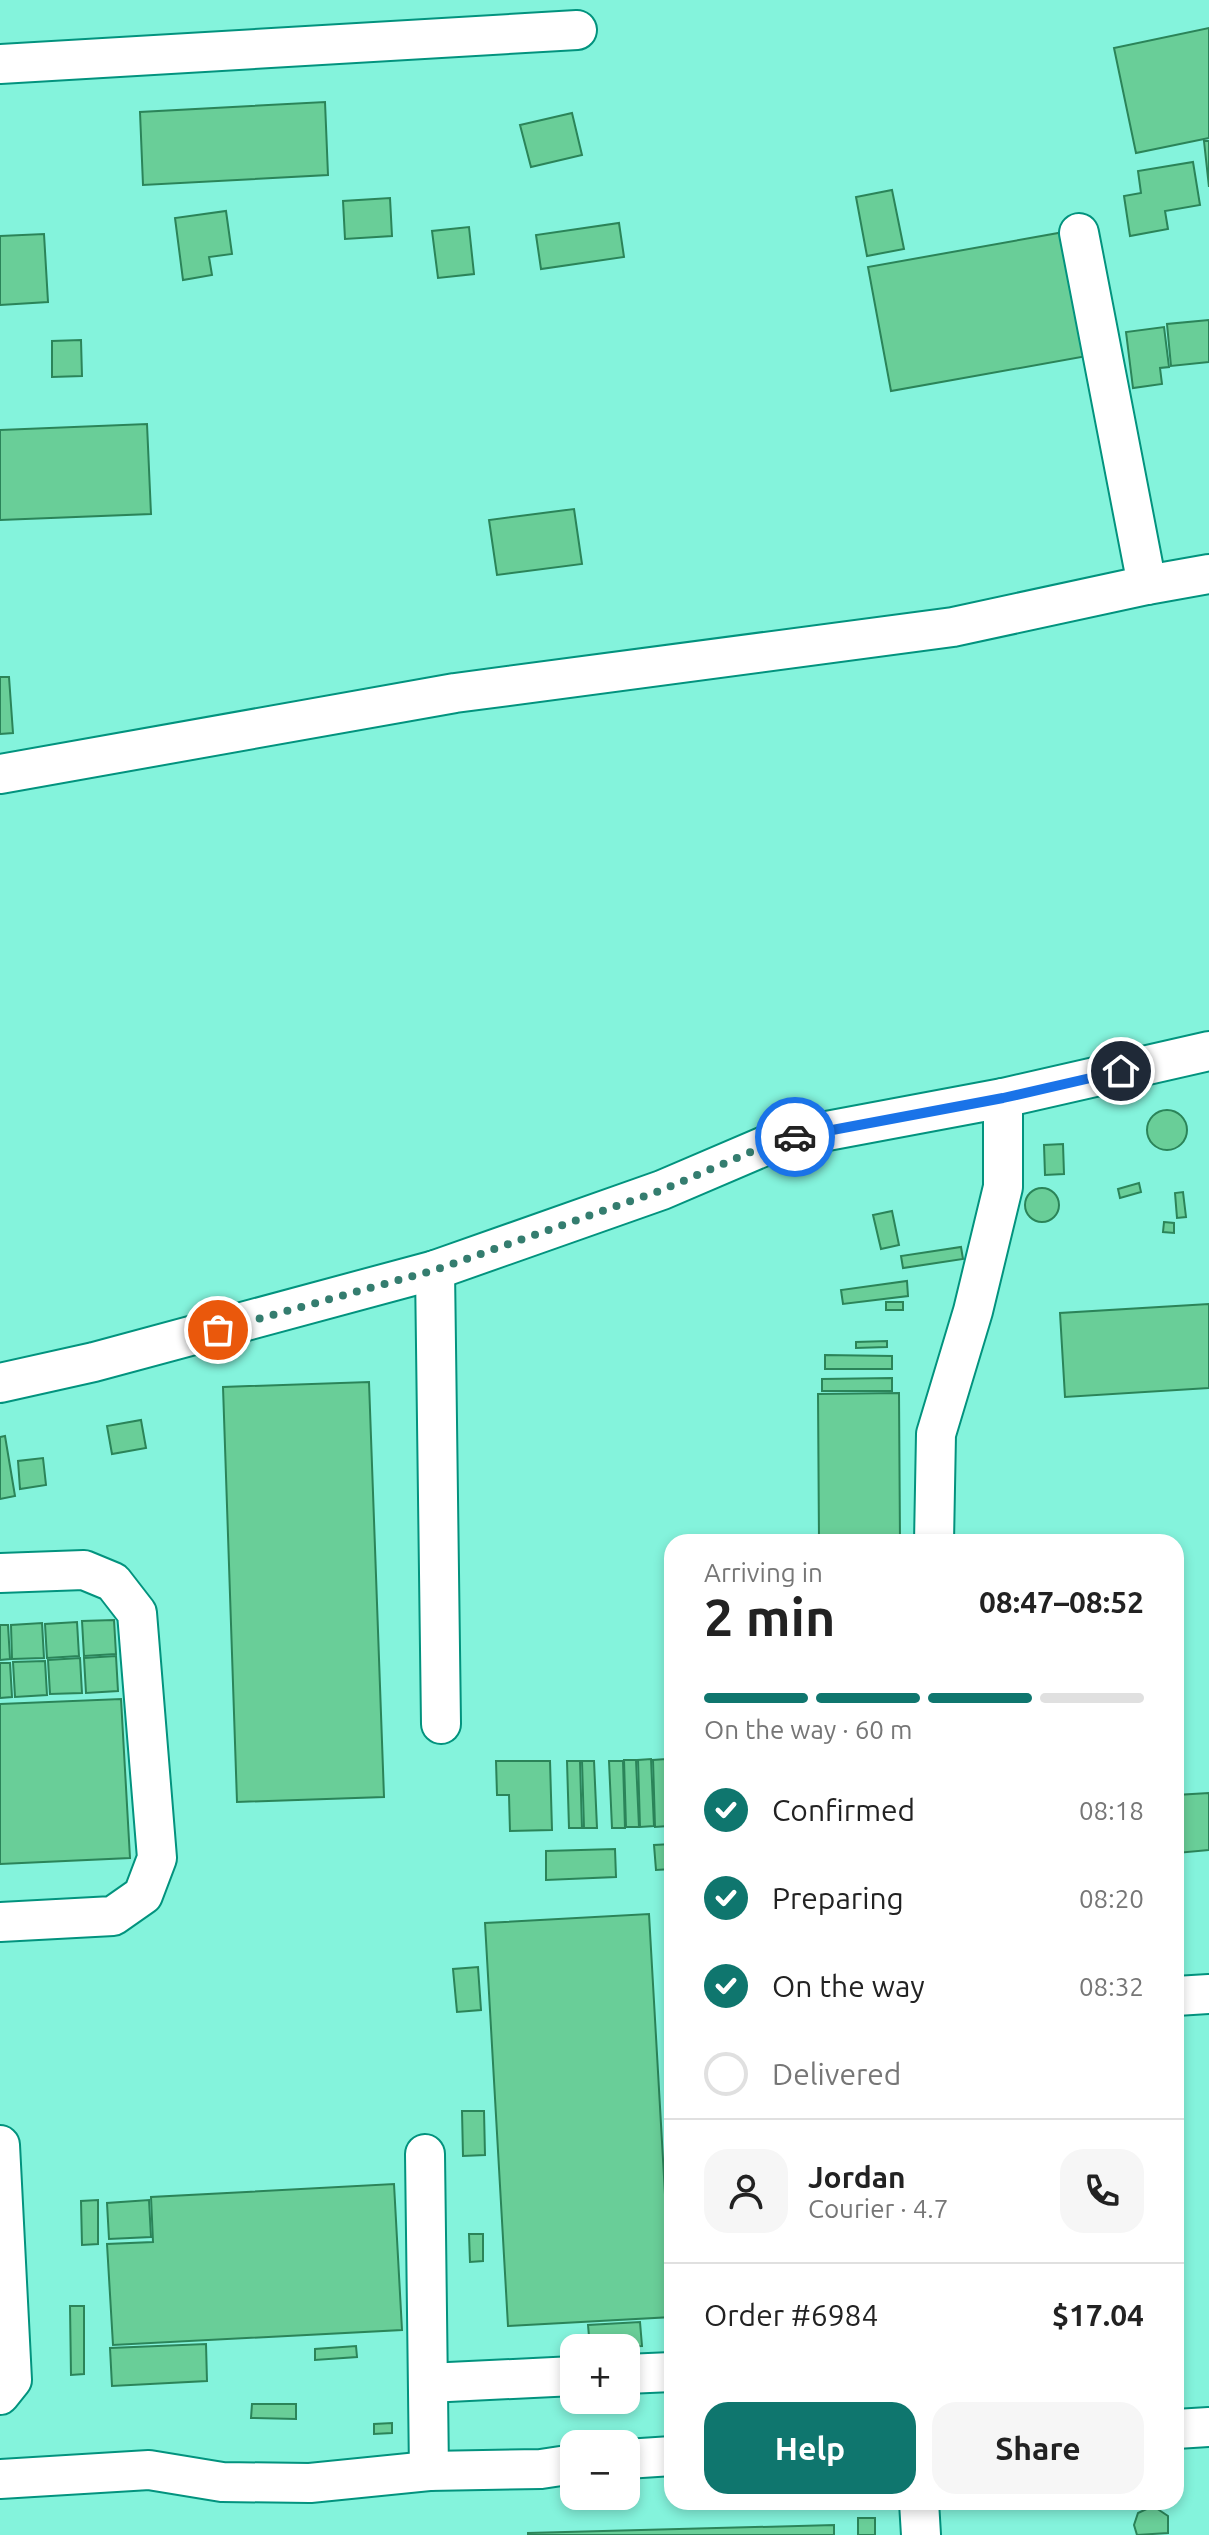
<!DOCTYPE html>
<meta charset="utf-8">
<style>
body{margin:0;font-family:Ubuntu,sans-serif;background:#f6f6f6;color:#222;height:100vh;display:flex;flex-direction:column;font-size:30px;white-space:nowrap}
*{box-sizing:border-box;margin:0}
p{font-size:26px;color:#767676}
.icon{flex:none;width:44px;height:44px;fill:none;stroke:currentColor;stroke-width:2;stroke-linecap:round;stroke-linejoin:round}
.map{position:relative;flex:1;overflow:hidden}
.side{position:absolute;left:664px;top:1534px;width:520px;height:976px;display:flex;flex-direction:column;background:#fff;border-radius:24px;box-shadow:0 4px 12px #0003}
.side>*{flex:none}
.fabs{position:absolute;left:560px;top:2334px;display:grid;gap:16px}
.fabs a{display:grid;place-items:center;width:80px;height:80px;border-radius:16px;background:#fff;box-shadow:0 4px 12px #0003;font-size:40px}
.pin{position:absolute;display:grid;place-items:center;width:68px;height:68px;color:#fff;margin:-34px;border:4px solid #fff;border-radius:50%;box-shadow:0 2px 8px #0007}
.courier{position:absolute;display:grid;place-items:center;width:80px;height:80px;margin:-40px;border:6px solid #1a73e8;border-radius:50%;background:#fff;color:#222;box-shadow:0 2px 10px #0007}
.head em{font-style:normal;font-weight:600}
.head div{display:flex;flex-direction:column-reverse}
.head{display:flex;align-items:center;justify-content:space-between;height:136px;padding:0 40px}
h1{font-size:52px;font-weight:600;line-height:60px}
.bar{display:grid;grid-template-columns:repeat(4,1fr);gap:12px 8px;align-content:center;height:96px;padding:0 40px}
.bar i{height:10px;border-radius:6px;background:#e0e0e0}
.bar .current{background:#0f766e}
.bar p{grid-column:span 4}
.line{display:flex;align-items:center;gap:20px;padding:0 40px;border-top:2px solid #e0e0e0}
.line div{flex:1}
.round{display:grid;place-items:center;flex:none;width:84px;height:84px;border-radius:24px;background:#f6f6f6}
ol{padding:0 40px;list-style:none}
li{display:flex;align-items:center;gap:24px;height:88px}
li p{margin-inline-start:auto}
li .icon{padding:8px;border-radius:50%;background:#0f766e;color:#fff;stroke-width:4}
li:last-child{color:#767676}
li i{width:44px;height:44px;border:4px solid #e0e0e0;border-radius:50%}
.primary-button{display:flex;gap:16px;margin-top:auto;padding:16px 40px}
.primary-button a{flex:1;height:92px;border-radius:24px;background:#0f766e;color:#fff;font-size:32px;font-weight:600;line-height:92px;text-align:center}
.primary-button a+a{background:#f6f6f6;color:#222}
.map>svg:first-child{display:block}
</style>
<div class="map">
<svg width="1209" height="2535" viewBox="0 0 1209 2535">
<rect width="100%" height="100%" fill="#84f3dc"/>
<g fill="#69ce98" stroke="#2b8459" stroke-width="2">
<path d="M1209,28V138L1136,153L1114,48Z"/>
<path d="M325,102L328,175L143,185L140,112Z"/>
<path d="M572,113L582,155L531,167L520,125Z"/>
<path d="M1204,141H1209V187Z"/>
<path d="M1193,162L1200,205L1165,211L1168,229L1130,236L1124,196L1141,193L1138,171Z"/>
<path d="M892,190L904,249L867,256L856,197Z"/>
<path d="M390,198L392,236L345,239L343,201Z"/>
<path d="M226,211L232,254L209,257L212,275L183,280L175,218Z"/>
<path d="M619,223L624,257L541,269L536,235Z"/>
<path d="M469,227L474,274L438,278L432,231Z"/>
<path d="M1064,232L1087,356L891,391L868,267Z"/>
<path d="M44,234L48,302L0,305V236Z"/>
<path d="M1209,320V362L1171,366L1167,324Z"/>
<path d="M1164,327L1169,367L1160,368L1162,384L1133,388L1126,332Z"/>
<path d="M81,340L82,376L52,377V341Z"/>
<path d="M147,424L151,514L0,520V430Z"/>
<path d="M574,509L582,564L497,575L489,520Z"/>
<path d="M0,677H9L13,733L0,734Z"/>
<circle cx="1167" cy="1130" r="20"/>
<path d="M1063,1144L1064,1174L1045,1175L1044,1145Z"/>
<path d="M1139,1183L1141,1192L1120,1198L1118,1189Z"/>
<circle cx="1042" cy="1205" r="17"/>
<path d="M1183,1192L1186,1217L1177,1218L1175,1193Z"/>
<path d="M892,1211L899,1245L881,1249L873,1215Z"/>
<path d="M1164,1222L1174,1223V1233L1163,1232Z"/>
<path d="M961,1247L963,1259L903,1268L901,1256Z"/>
<path d="M907,1281L908,1296L843,1304L841,1290Z"/>
<rect x="886" y="1302" width="17" height="8"/>
<path d="M1209,1304V1388L1065,1397L1060,1313Z"/>
<path d="M887,1341V1347L856,1348V1342Z"/>
<path d="M825,1355L892,1356V1369H825Z"/>
<path d="M892,1378V1391H822V1379Z"/>
<path d="M369,1382L384,1797L237,1802L223,1387Z"/>
<path d="M899,1393L900,1542H819L818,1394Z"/>
<path d="M141,1420L146,1448L112,1454L107,1426Z"/>
<path d="M5,1436L15,1496L0,1499V1437Z"/>
<path d="M43,1458L46,1485L20,1489L18,1461Z"/>
<path d="M114,1620L116,1654L84,1656L82,1621Z"/>
<path d="M77,1622L79,1656L47,1658L45,1624Z"/>
<path d="M42,1623L44,1658L12,1659L11,1625Z"/>
<path d="M0,1625H8L10,1659L0,1660Z"/>
<path d="M116,1656L118,1691L86,1693L84,1658Z"/>
<path d="M80,1658L82,1693L50,1694L48,1660Z"/>
<path d="M45,1661L47,1695L15,1697L13,1662Z"/>
<path d="M0,1663H10L12,1697L0,1698Z"/>
<path d="M121,1699L130,1858L0,1864V1704Z"/>
<path d="M651,1759L654,1826L640,1827L638,1760Z"/>
<path d="M666,1759L668,1826L655,1827L653,1760Z"/>
<path d="M624,1760H636L639,1827H626Z"/>
<path d="M496,1761H550L552,1830L510,1831L509,1795H497Z"/>
<path d="M567,1761H580L582,1828H569Z"/>
<path d="M582,1761H594L597,1828H584Z"/>
<path d="M609,1761H623L625,1828H612Z"/>
<path d="M1209,1793V1850L1177,1853L1176,1795Z"/>
<path d="M672,1844V1869L656,1870L654,1845Z"/>
<path d="M615,1849L616,1877L546,1880V1851Z"/>
<path d="M649,1914L672,2317L508,2326L485,1923Z"/>
<path d="M478,1967L481,2010L457,2012L453,1969Z"/>
<path d="M462,2111H484L485,2155L463,2156Z"/>
<path d="M394,2184L402,2330L113,2345L107,2244L153,2242L151,2197Z"/>
<path d="M98,2200V2244L82,2245L81,2201Z"/>
<path d="M149,2200L151,2237L109,2239L107,2203Z"/>
<path d="M469,2234H483V2261L470,2262Z"/>
<path d="M70,2306H84V2374L71,2375Z"/>
<path d="M640,2322L642,2346L590,2348L588,2325Z"/>
<path d="M206,2344L207,2381L112,2386L110,2348Z"/>
<path d="M356,2346L357,2357L315,2360V2349Z"/>
<path d="M252,2404H296V2419L251,2418Z"/>
<path d="M392,2423V2433L374,2434V2424Z"/>
<path d="M798,2502H874V2503L798,2505Z"/>
<path d="M1153,2506L1168,2516V2533L1137,2535L1134,2525L1138,2513Z"/>
<rect x="858" y="2518" width="17" height="17"/>
<path d="M834,2525V2535H528V2533Z"/>
</g>
<g fill="none" stroke-linecap="round" stroke-linejoin="round">
<defs>
<g id="minor">
<path d="M0,64L577,30"/>
<path d="M1079,233L1147,585"/>
<path d="M0,774L455,693L953,627L1147,585L1209,574"/>
<path d="M435,1270L441,1724"/>
<path d="M0,1383L94,1362L435,1270L662,1190L779,1140L1003,1098L1209,1051"/>
<path d="M934,1542L936,1434L973,1311L1003,1187V1098"/>
<path d="M0,1573L84,1570L113,1582L137,1613L157,1858L143,1895L113,1916L0,1922"/>
<path d="M1176,1996L1209,1994"/>
<path d="M0,2145L12,2380L0,2395"/>
<path d="M425,2154L429,2471"/>
<path d="M626,2374L672,2372"/>
<path d="M428,2383L574,2376"/>
<path d="M1176,2429L1209,2427"/>
<path d="M626,2459L672,2456"/>
<path d="M0,2479L149,2470L222,2482L310,2483L429,2471L541,2469L574,2464"/>
<path d="M919,2502L921,2535"/>
</g>
</defs>
<use href="#minor" stroke="#02937e" stroke-width="42"/>
<use href="#minor" stroke="#fff" stroke-width="38"/>
</g>
<g fill="none" stroke-linecap="round" stroke-linejoin="round">
<path stroke="#347d6f" stroke-width="8" stroke-dasharray="0 14.4" d="M218,1330L435,1270L662,1190L779,1140L795,1137"/>
<path stroke="#1a73e8" stroke-width="10" d="M795,1137L1003,1098L1121,1071"/>
</g>
</svg>
<div class="fabs">
<a>+</a>
<a>−</a>
</div>
<div class="pin" style="left:218px;top:1330px;background:#ea580c"><svg class="icon" aria-label="bag" viewBox="0 0 24 24"><path d="M5 8h14l-1 12H6zM9 8a3 3 0 0 1 6 0"/></svg></div>
<div class="pin" style="left:1121px;top:1071px;background:#1f2937"><svg class="icon" aria-label="home" viewBox="0 0 24 24"><path d="M3 11l9-7 9 7M6 9v11h12V9"/></svg></div>
<div class="courier" style="left:795px;top:1137px"><svg class="icon" aria-label="car" viewBox="0 0 24 24"><path d="M5 17H2v-5l4-1 3-4h7l3 4 3 1v5h-3M9 17h6M6 11h13"/><circle cx="7" cy="17" r="2"/><circle cx="17" cy="17" r="2"/></svg></div>
<section class="side">
<div class="head"><div><h1>2 min</h1><p>Arriving in</p></div><em>08:47–08:52</em></div>
<div class="bar"><i class="current"></i><i class="current"></i><i class="current"></i><i></i><p>On the way · 60 m</p></div>
<ol>
<li><svg class="icon" aria-label="check" viewBox="0 0 24 24"><path d="M5 12l5 5 9-10"/></svg>Confirmed<p>08:18</p></li>
<li><svg class="icon" aria-label="check" viewBox="0 0 24 24"><path d="M5 12l5 5 9-10"/></svg>Preparing<p>08:20</p></li>
<li><svg class="icon" aria-label="check" viewBox="0 0 24 24"><path d="M5 12l5 5 9-10"/></svg>On the way<p>08:32</p></li>
<li><i></i>Delivered</li>
</ol>
<div class="line" style="height:144px"><a class="round"><svg class="icon" aria-label="person" viewBox="0 0 24 24"><circle cx="12" cy="8" r="4"/><path d="M4 21q1-7 8-7t8 7"/></svg></a><div><b>Jordan</b><p>Courier · 4.7</p></div><a class="round"><svg class="icon" aria-label="phone" viewBox="0 0 24 24"><path d="M5 4h4l2 5-3 2q2 4 5 5l2-3 5 2v4C11 20 4 13 5 4z"/></svg></a></div>
<div class="line" style="height:104px"><div>Order #6984</div><b>$17.04</b></div>
<div class="primary-button"><a>Help</a><a>Share</a></div>
</section>
</div>
